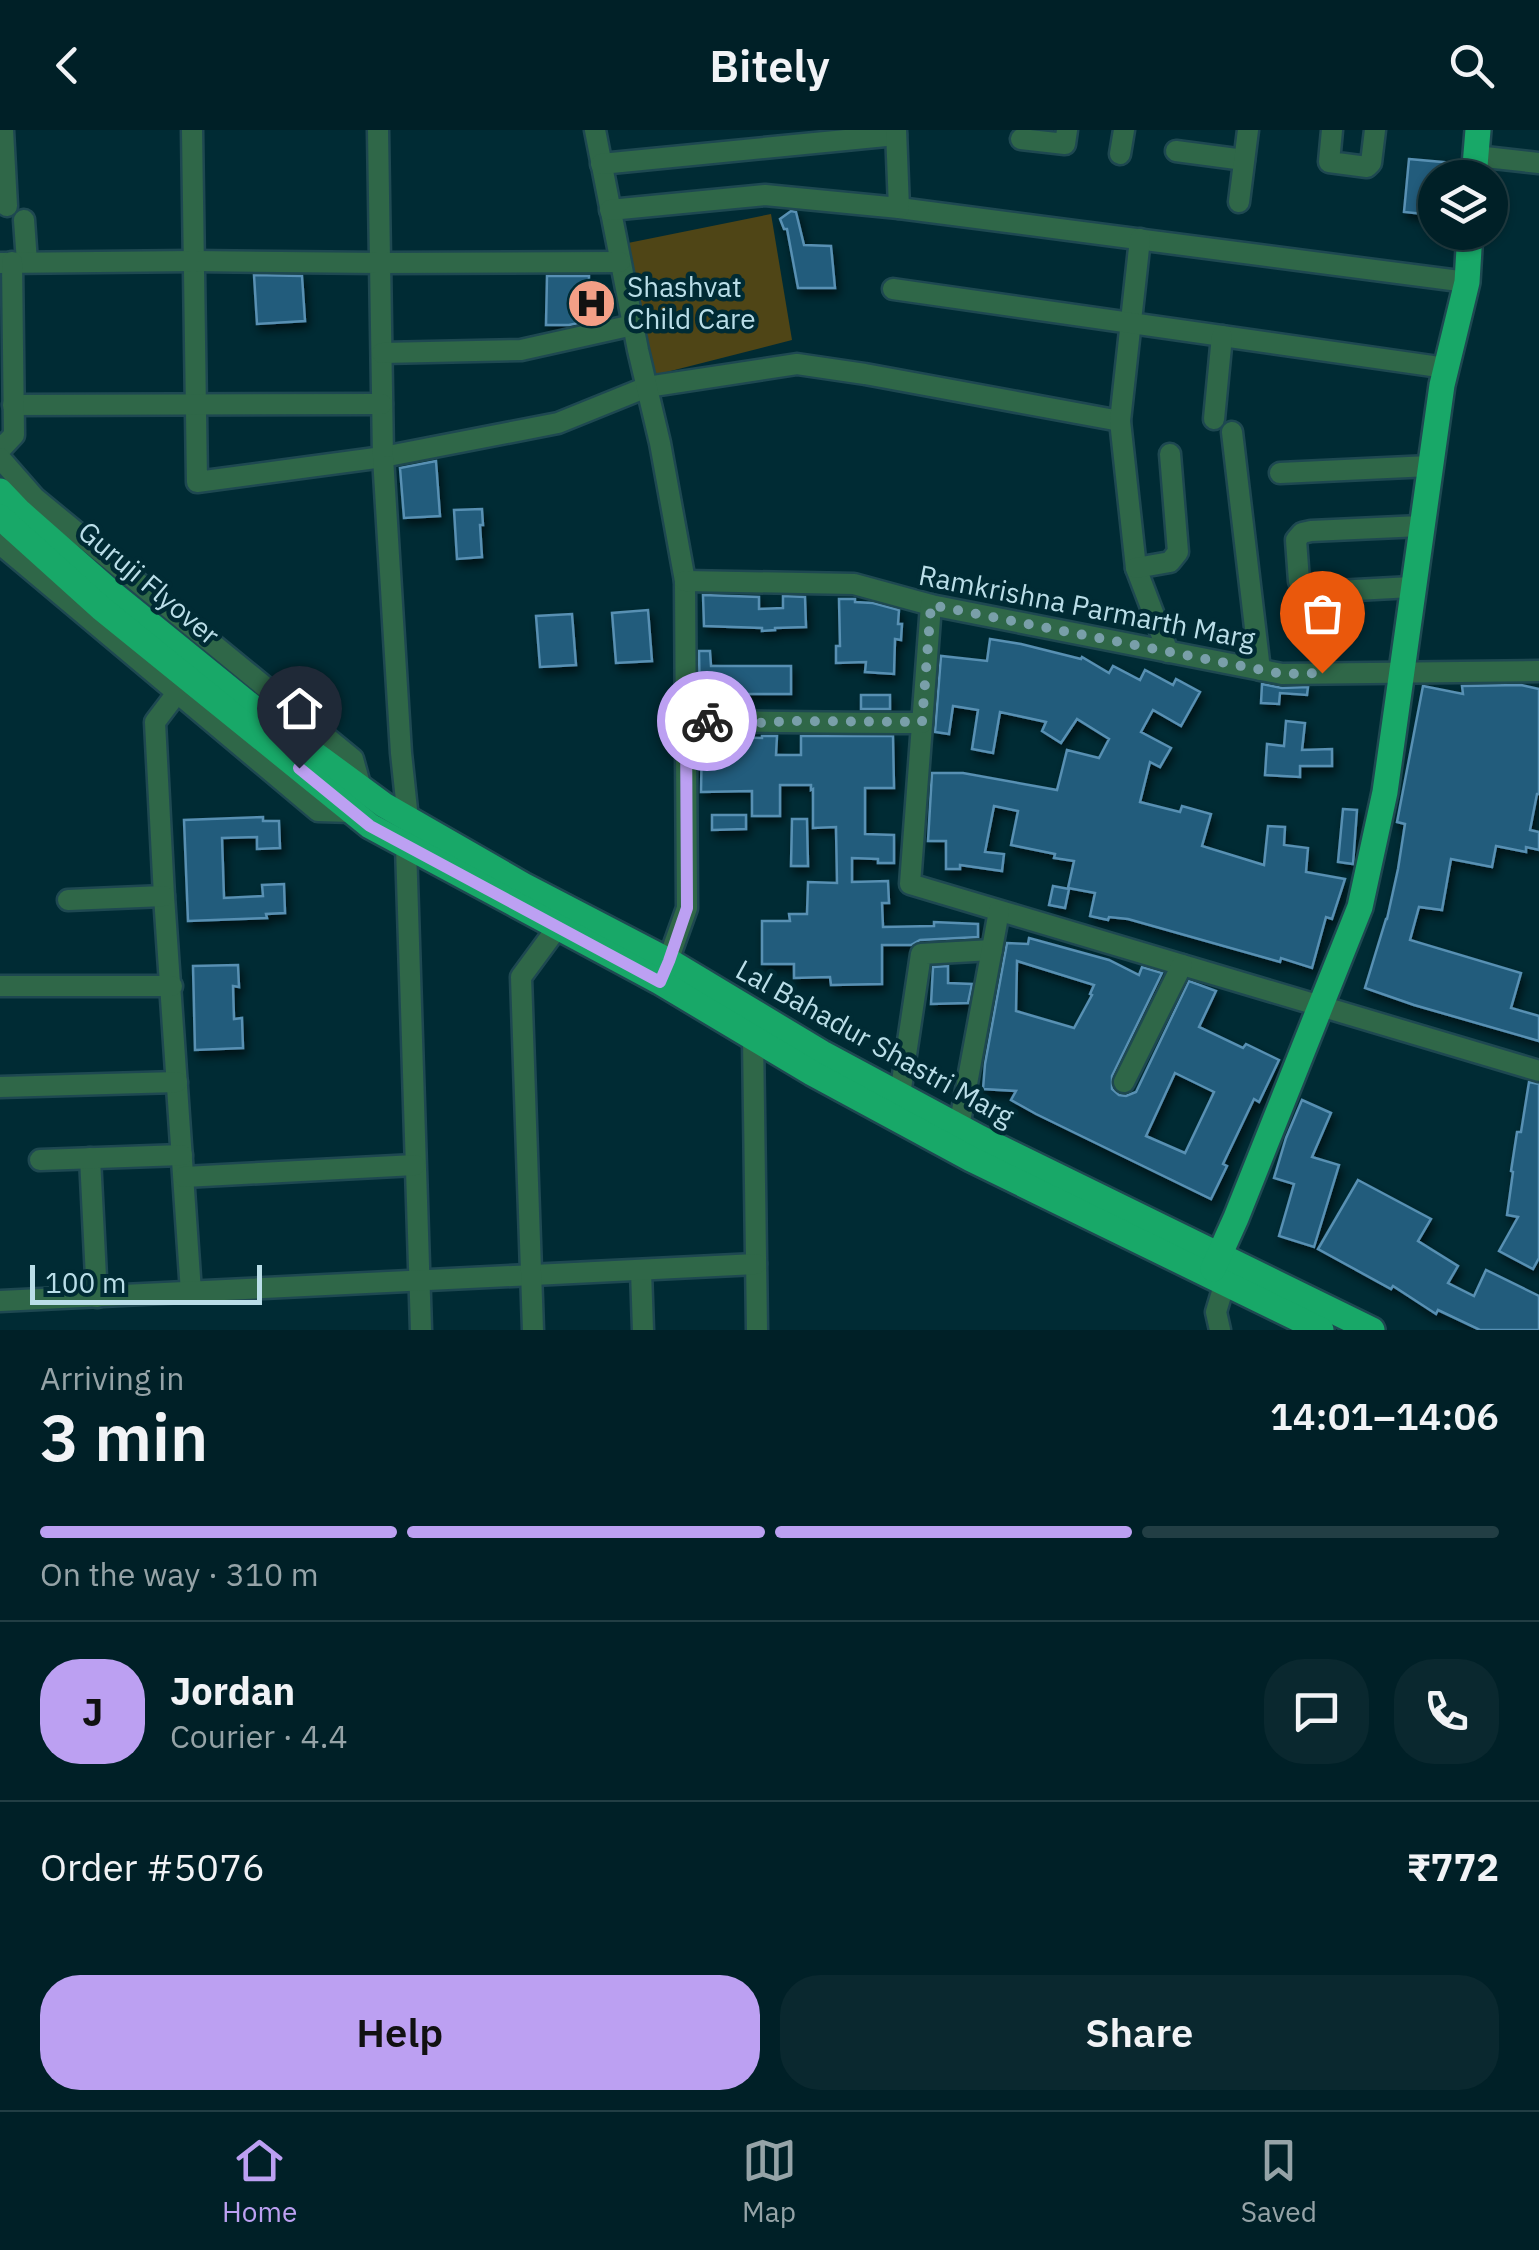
<!DOCTYPE html>
<meta charset="utf-8">
<style>
body{margin:0;font-family:"IBM Plex Sans",sans-serif;background:#0a282f;color:#f1f3f6;height:100vh;display:flex;flex-direction:column;font-size:38px;white-space:nowrap}
*{box-sizing:border-box;margin:0}
p{font-size:32px;color:#95a3a7}
.icon{flex:none;width:55px;height:55px;fill:none;stroke:currentColor;stroke-width:2;stroke-linecap:round;stroke-linejoin:round}
.map{position:relative;height:1200px;overflow:hidden}
.details{display:flex;flex-direction:column;background:#002027;flex:1}
.details>*{flex:none}
.tools{position:absolute;left:1418px;top:30px;display:grid;gap:20px}
.tools a{display:grid;place-items:center;width:90px;height:90px;border-radius:50%;background:#002027;box-shadow:0 2px 8px #0004,0 0 0 2px #223e44;font-size:50px}
.scale{position:absolute;left:30px;bottom:25px;width:232px;box-sizing:border-box;padding-left:10px;border:5px solid #badee8;border-top:0;font-size:28px;line-height:35px;white-space:nowrap;color:#badee8;-webkit-text-stroke:8px #002b34;paint-order:stroke}
.pin{position:absolute;display:grid;place-items:center;width:85px;height:85px;color:#fff;margin:-102px -42px;border-radius:50% 50% 50% 0;rotate:-45deg;box-shadow:0 0 10px #0007}
.pin .icon{rotate:45deg}
.courier{position:absolute;display:grid;place-items:center;width:100px;height:100px;margin:-50px;border:8px solid #bca0f2;border-radius:50%;background:#fff;color:#222;box-shadow:0 2px 12px #0007}
.summary em{font-style:normal;font-weight:600}
.summary div{display:flex;flex-direction:column-reverse}
.summary{display:flex;align-items:center;justify-content:space-between;height:170px;padding:0 40px}
h1{font-size:65px;font-weight:600;line-height:75px}
.bar{display:grid;grid-template-columns:repeat(4,1fr);gap:15px 10px;align-content:center;height:120px;padding:0 40px}
.bar i{height:12px;border-radius:8px;background:#223e44}
.bar .on{background:#bca0f2}
.bar p{grid-column:span 4}
.line{display:flex;align-items:center;gap:25px;padding:0 40px;border-top:2px solid #223e44}
.line div{flex:1}
.round{display:grid;place-items:center;flex:none;width:105px;height:105px;border-radius:40px;background:#0a282f}
.primary-button{display:flex;gap:20px;margin-top:auto;padding:20px 40px}
.primary-button a{flex:1;height:115px;border-radius:40px;background:#bca0f2;color:#111;font-size:40px;font-weight:600;line-height:115px;text-align:center}
.primary-button a+a{background:#0a282f;color:#f1f3f6}
header{display:flex;justify-content:space-between;align-items:center;height:130px;padding:0 40px;background:#002027;font-size:45px;font-weight:600}
.menu{display:flex;justify-content:space-around;align-items:center;height:140px;border-top:2px solid #223e44;background:#002027;font-size:28px;color:#95a3a7}
.menu a{display:grid;justify-items:center;gap:5px}
.menu .on{color:#bca0f2}
.map>svg:first-child{display:block}
</style>
<header><svg class="icon" aria-label="back" viewBox="0 0 24 24"><path d="M15 5l-7 7 7 7"/></svg>Bitely<svg class="icon" aria-label="search" viewBox="0 0 24 24"><circle cx="10" cy="10" r="6"/><path d="M15 15l6 6"/></svg></header>
<div class="map">
<svg width="1539" height="1200" viewBox="0 0 1539 1200">
<defs>
<filter id="shadow"><feDropShadow dx="3" dy="5.5" stdDeviation="5" flood-color="#0009"/></filter>
</defs>
<rect width="100%" height="100%" fill="#002b34"/>
<path fill="#4f4516" d="M771,84L792,210L651,246L628,113Z"/>
<g fill="#225c7c" stroke="#5890b3" stroke-width="2.5" fill-rule="evenodd" filter="url(#shadow)">
<path d="M1409,29L1453,33L1452,48H1435V85L1404,82Z"/>
<path d="M791,81L796,82L804,115L831,116L835,158H798L787,99H784L780,89Z"/>
<path d="M254,145L302,146L305,191L257,194Z"/>
<path d="M547,146H589L588,191L569,195H546Z"/>
<path d="M436,331L440,386L404,388L400,338Z"/>
<path d="M482,379L483,395H480L482,427L457,429L454,380Z"/>
<path d="M703,465L759,467V479L783,478V466L805,467L806,497L775,498V500L762,501V498L704,496Z"/>
<path d="M839,469H855V472L873,473L899,480L898,494H902L901,510L895,509L894,544L865,542L866,532L836,533V516H840Z"/>
<path d="M648,480L652,531L616,533L612,483Z"/>
<path d="M572,484L576,535L540,537L536,486Z"/>
<path d="M990,509L1021,514L1081,529L1082,527L1109,543L1113,536L1140,550L1145,540L1173,555L1176,549L1200,562L1181,596L1153,580L1141,602L1171,618L1160,637L1150,632L1140,672L1180,682L1182,676L1211,684L1202,716L1264,735L1268,696L1285,697L1284,715L1308,718L1306,742L1345,749L1332,789L1326,787L1312,838L1281,828L1280,832L1128,789L1109,787L1108,790L1090,786L1095,763L1068,758L1074,731L1054,728L1055,724L1011,715L1018,681L994,676L985,722L1004,724L1002,741L960,735V739H946V711H928L932,643H963L1057,660L1067,620L1099,628L1109,609L1077,589L1061,613L1042,601L1046,592L1000,582L993,623L972,619L978,580L953,576L949,604L935,602L941,526L987,531Z"/>
<path d="M699,521H710L711,536H791V564H712V577L700,576Z"/>
<path d="M1262,554L1282,558L1308,557L1307,565L1280,563L1279,574L1261,573Z"/>
<path d="M1521,555L1539,559V664H1537L1530,700L1539,702V720L1526,717V722L1496,716L1492,737L1451,729L1442,780L1419,777L1410,810L1521,843L1511,878L1539,886V911L1414,875L1365,858L1386,789H1387L1398,739L1405,694L1397,692L1423,556L1463,564L1462,556Z"/>
<rect x="861" y="565" width="29" height="14"/>
<path d="M1286,591L1305,593L1302,620L1332,619V636H1300V647L1265,645L1267,614L1284,616Z"/>
<path d="M702,604L723,605V607L762,608V606H777L776,625H801V606H893L894,658H865V704L894,705V733H878V729L852,728V752L888,751L889,773H882L883,797L934,796V792L978,794V807L920,810L911,815H882V854L831,855L830,847L794,848V834H762V791H790L789,784H807L808,752L837,753L836,697L813,698V659L811,660V655H780V686H752V661L701,662Z"/>
<path d="M1343,679L1357,680L1353,734L1338,732Z"/>
<path d="M712,685H746V699L712,700Z"/>
<path d="M263,687V691H279L280,718L257,719V707L222,708L224,768L263,766L262,755L284,754L285,783L266,784L267,788L188,791L184,690Z"/>
<path d="M792,689H807L808,736H791Z"/>
<path d="M1053,756L1069,759L1065,778L1049,775Z"/>
<path d="M1029,808L1109,830L1139,845L1142,837L1162,843L1112,946V959L1119,965L1126,966L1136,962L1189,851L1216,861L1199,897L1243,918L1246,914L1279,930L1259,972L1254,969L1223,1034L1227,1036L1211,1069L1036,984L1011,970L1016,961L983,959L985,934L1007,813L1028,814ZM1017,831L1094,855L1090,864L1092,865L1074,898L1016,881ZM1175,943L1214,962L1185,1023L1146,1006Z"/>
<path d="M238,835L239,857L233,856L234,889L242,888L243,918L195,920L193,836Z"/>
<path d="M948,836V853L972,854L968,873L931,874L933,837Z"/>
<path d="M1529,952L1539,954V1128L1533,1139L1499,1121L1518,1087L1507,1085L1513,1042L1511,1041L1517,1002H1521Z"/>
<path d="M1302,970L1331,983L1312,1027L1339,1035L1314,1117L1279,1106L1294,1054L1274,1048L1286,1008Z"/>
<path d="M1358,1050L1431,1089L1418,1111L1458,1136L1448,1153L1474,1166L1486,1140L1539,1166V1200H1480L1438,1180L1436,1184L1393,1156L1391,1159L1318,1119Z"/>
</g>
<g fill="none" stroke-linecap="round" stroke-linejoin="round">
<defs>
<g id="minor">
<path d="M3,0L7,76"/>
<path d="M192,0L197,352L383,327L558,293L647,257L797,234L865,244L1120,291"/>
<path d="M378,0L383,327L401,623L408,689"/>
<path d="M595,0L638,220L660,313L685,451L687,778L663,845"/>
<path d="M1332,0L1329,32L1367,37L1371,33L1375,0"/>
<path d="M1021,9L1065,14L1067,0"/>
<path d="M1176,21L1244,30"/>
<path d="M1120,24L1124,0"/>
<path d="M1476,26L1539,33"/>
<path d="M601,34L896,5"/>
<path d="M1239,72L1248,0"/>
<path d="M899,78L1467,152"/>
<path d="M610,80L765,65L899,78L896,0"/>
<path d="M24,90L27,132"/>
<path d="M1140,109L1120,291L1136,438L1168,522"/>
<path d="M0,133L194,131L380,133L620,132"/>
<path d="M893,159L1446,238"/>
<path d="M382,223L521,220L633,195"/>
<path d="M13,275L382,274"/>
<path d="M1214,289L1222,206"/>
<path d="M1232,302L1260,540"/>
<path d="M0,320L14,305L12,132"/>
<path d="M0,328L35,368L353,629L361,658"/>
<path d="M1280,343L1430,336"/>
<path d="M0,414L318,681L353,682"/>
<path d="M1136,438L1170,432L1178,422L1170,324"/>
<path d="M685,451L854,454L931,475L1282,544L1539,541"/>
<path d="M1412,457L1318,462L1302,458L1299,451L1296,410L1302,403L1311,401L1421,396"/>
<path d="M931,475L910,754L1539,941"/>
<path d="M177,563L155,592L164,766L191,1162"/>
<path d="M686,589C765,594 843,592 922,593"/>
<path d="M406,716L421,1200"/>
<path d="M68,770L164,766"/>
<path d="M0,856H172"/>
<path d="M753,907L757,1200"/>
<path d="M1124,952L1182,835"/>
<path d="M0,957L177,952"/>
<path d="M900,965L921,824L992,820"/>
<path d="M959,997L999,781"/>
<path d="M90,1028L97,1167"/>
<path d="M40,1030L182,1025"/>
<path d="M184,1047L415,1035"/>
<path d="M641,1141L643,1200"/>
<path d="M0,1171L756,1134"/>
<path d="M533,1200L521,847L557,798"/>
<path d="M1220,1200L1216,1182L1225,1152"/>
</g>
<g id="major">
<path d="M1474,48L1478,0"/>
<path d="M0,361L20,382L113,464L267,589L384,675L523,755L669,831L822,923L980,1008L1372,1200"/>
<path d="M0,387L101,478L370,696L660,852L812,943L971,1029L1321,1200"/>
<path d="M1213,1139L1236,1088L1360,777L1385,662L1442,255L1467,152L1470,102"/>
</g>
</defs>
<use href="#minor" stroke="#1e4851" stroke-width="25"/>
<use href="#major" stroke="#1e4851" stroke-width="30"/>
<use href="#minor" stroke="#2f6748" stroke-width="20"/>
<use href="#major" stroke="#18a868" stroke-width="25"/>
</g>
<g fill="none" stroke-linecap="round" stroke-linejoin="round">
<path stroke="#799fa9" stroke-width="10" stroke-dasharray="0 18" d="M707,591L756,593L790,591L922,592L931,475L1282,544L1322,543"/>
<path stroke="#bca0f2" stroke-width="12" d="M299,638L370,696L660,852L669,831L687,778L686,589L707,591"/>
</g>
<defs>
<symbol id="hospital-disc" viewBox="-11 -11 22 22"><circle r="9.5" fill="#f39f86" stroke="#002b34"/><path d="M-5-5h3v3.5h4V-5h3V5h-3V1.5h-4V5h-3Z" fill="#111"/></symbol>
</defs>
<g fill-rule="evenodd">
<use href="#hospital-disc" x="564" y="146" width="55" height="55"/>
</g>
<g text-anchor="middle" stroke-width="9" stroke-linejoin="round" paint-order="stroke">
<g font-size="28" fill="#badee8" stroke="#002b34" text-anchor="start">
<text x="627" y="167">Shashvat<tspan x="627" dy="32">Child Care</tspan></text>
</g>
<g font-size="28" fill="#badee8" stroke="#002b34">
<text transform="translate(149 453) rotate(40)" y="10">Guruji Flyover</text>
<text transform="translate(1087 477) rotate(11)" y="10">Ramkrishna Parmarth Marg</text>
<text transform="translate(875 913) rotate(29)" y="10">Lal Bahadur Shastri Marg</text>
</g>
</g>
</svg>
<div class="tools">
<a><svg class="icon" aria-label="layers" viewBox="0 0 24 24"><path d="M12 4l9 5-9 5-9-5zM3 14l9 5 9-5"/></svg></a>
</div>
<div class="scale">100 m</div>
<div class="pin" style="left:1322px;top:543px;background:#ea580c"><svg class="icon" aria-label="bag" viewBox="0 0 24 24"><path d="M5 8h14l-1 12H6zM9 8a3 3 0 0 1 6 0"/></svg></div>
<div class="pin" style="left:299px;top:638px;background:#1f2937"><svg class="icon" aria-label="home" viewBox="0 0 24 24"><path d="M3 11l9-7 9 7M6 9v11h12V9"/></svg></div>
<div class="courier" style="left:707px;top:591px"><svg class="icon" aria-label="bike" viewBox="0 0 24 24"><circle cx="6" cy="16" r="4"/><circle cx="18" cy="16" r="4"/><path d="M6 16l4-8h5l3 8M10 8l3 8H6M13 5h3"/></svg></div>
</div>
<section class="details">
<div class="summary"><div><h1>3 min</h1><p>Arriving in</p></div><em>14:01–14:06</em></div>
<div class="bar"><i class="on"></i><i class="on"></i><i class="on"></i><i></i><p>On the way · 310 m</p></div>
<div class="line" style="height:180px"><b class="round" style="background:#bca0f2;color:#111">J</b><div><b>Jordan</b><p>Courier · 4.4</p></div><a class="round"><svg class="icon" aria-label="chat" viewBox="0 0 24 24"><path d="M4 5h16v11H9l-5 4z"/></svg></a><a class="round"><svg class="icon" aria-label="phone" viewBox="0 0 24 24"><path d="M5 4h4l2 5-3 2q2 4 5 5l2-3 5 2v4C11 20 4 13 5 4z"/></svg></a></div>
<div class="line" style="height:130px"><div>Order #5076</div><b>₹772</b></div>
<div class="primary-button"><a>Help</a><a>Share</a></div>
</section>
<nav class="menu">
<a class="on"><svg class="icon" aria-label="home" viewBox="0 0 24 24"><path d="M3 11l9-7 9 7M6 9v11h12V9"/></svg>Home</a>
<a><svg class="icon" aria-label="map" viewBox="0 0 24 24"><path d="M3 6l6-2 6 2 6-2v14l-6 2-6-2-6 2zM9 4v14M15 6v14"/></svg>Map</a>
<a><svg class="icon" aria-label="saved" viewBox="0 0 24 24"><path d="M7 4h10v16l-5-4-5 4z"/></svg>Saved</a>
</nav>
